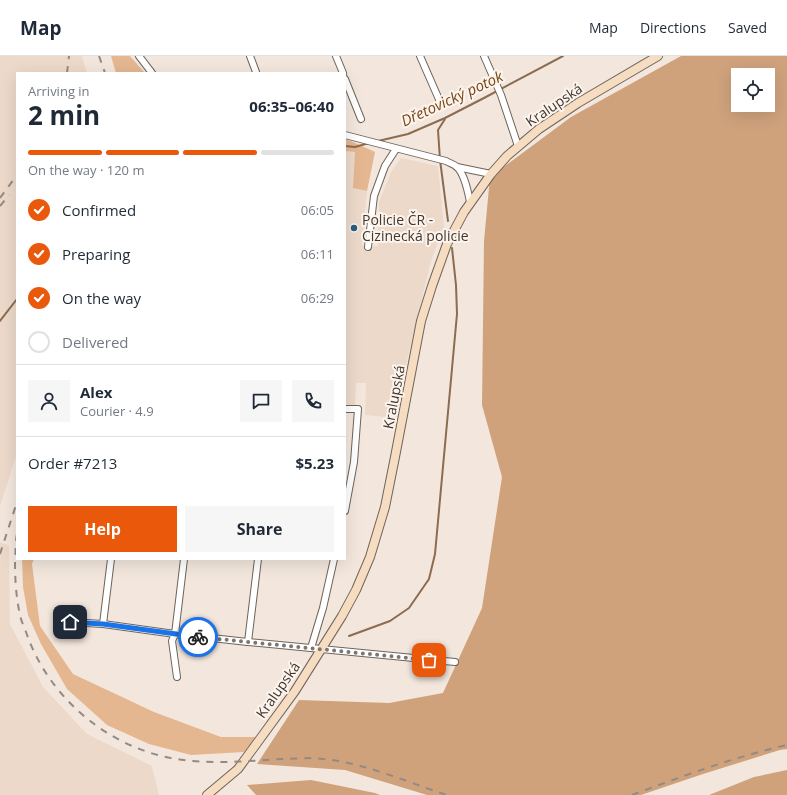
<!DOCTYPE html>
<meta charset="utf-8">
<style>
body{margin:0;font-family:"Open Sans",sans-serif;background:#f6f6f7;color:#1f2937;height:100vh;display:flex;flex-direction:column;font-size:15px;white-space:nowrap}
*{box-sizing:border-box;margin:0}
p{font-size:13px;color:#747a83}
.icon{flex:none;width:22px;height:22px;fill:none;stroke:currentColor;stroke-width:2;stroke-linecap:round;stroke-linejoin:round}
.map{position:relative;flex:1;overflow:hidden}
.panel{position:absolute;left:16px;top:16px;width:330px;height:488px;display:flex;flex-direction:column;background:#fff;border-radius:0px;box-shadow:0 4px 16px #0002}
.panel>*{flex:none}
.buttons{position:absolute;left:731px;top:12px;display:grid;gap:8px}
.buttons a{display:grid;place-items:center;width:44px;height:44px;border-radius:0px;background:#fff;box-shadow:0 4px 16px #0002;font-size:20px}
.pin{position:absolute;display:grid;place-items:center;width:34px;height:34px;color:#fff;margin:-17px;border-radius:8px;box-shadow:0 2px 6px #0006}
.courier{position:absolute;display:grid;place-items:center;width:40px;height:40px;margin:-20px;border:3px solid #1a73e8;border-radius:50%;background:#fff;color:#222;box-shadow:0 1px 5px #0007}
.head em{font-style:normal;font-weight:700}
.head div{display:flex;flex-direction:column-reverse}
.head{display:flex;align-items:center;justify-content:space-between;height:68px;padding:0 12px}
h1{font-size:26px;font-weight:700;line-height:30px}
.bar{display:grid;grid-template-columns:repeat(4,1fr);gap:6px 4px;align-content:center;height:48px;padding:0 12px}
.bar i{height:5px;border-radius:3px;background:#e0e1e3}
.bar .on{background:#ea580c}
.bar p{grid-column:span 4}
.line{display:flex;align-items:center;gap:10px;padding:0 12px;border-top:1px solid #e0e1e3}
.line div{flex:1}
.round{display:grid;place-items:center;flex:none;width:42px;height:42px;border-radius:0px;background:#f6f6f7}
ol{padding:0 12px;list-style:none}
li{display:flex;align-items:center;gap:12px;height:44px}
li p{margin-inline-start:auto}
li .icon{padding:4px;border-radius:50%;background:#ea580c;color:#fff;stroke-width:4}
li:last-child{color:#747a83}
li i{width:22px;height:22px;border:2px solid #e0e1e3;border-radius:50%}
.action{display:flex;gap:8px;margin-top:auto;padding:8px 12px}
.action a{flex:1;height:46px;border-radius:0px;background:#ea580c;color:#fff;font-size:16px;font-weight:700;line-height:46px;text-align:center}
.action a+a{background:#f6f6f7;color:#1f2937}
header{display:flex;align-items:center;gap:24px;box-sizing:border-box;height:56px;padding:0 20px;background:#fff;border-bottom:1px solid #e0e1e3}
header strong{font-size:19px}
nav{display:flex;gap:22px;margin-inline-start:auto;font-size:14px}
.map>svg:first-child{display:block}
</style>
<header>
<strong>Map</strong>
<nav><a>Map</a><a>Directions</a><a>Saved</a></nav>
</header>
<div class="map">
<svg width="787" height="739" viewBox="0 0 787 739">
<rect width="100%" height="100%" fill="#f3e7dd"/>
<g fill="#ecd9ca">
<path d="M0,0H82L87,17H17V397L0,450Z"/>
<path d="M345,95L355,96L354,132L367,135L362,189L368,191L378,190L379,146L391,116L401,102L438,110L444,171L431,205L406,309L396,362L365,359L366,327H356L355,349H345Z"/>
<path d="M0,486L9,490L10,568L43,631L87,678L152,710L159,739H0Z"/>
</g>
<g fill="#e4b790">
<path d="M111,0H130L145,17H116Z"/>
<path d="M345,83L353,86L375,96L367,135L353,132L355,96L345,95Z"/>
<path d="M22,503H34L32,508L40,570L73,618L154,656L221,681H256L244,696L191,699L149,688L107,669L67,633L41,588L28,559L23,531Z"/>
</g>
<g fill="#cfa27c" fill-rule="evenodd">
<path d="M681,0H787V693L780,694L703,718L641,739H427L345,714L257,708L299,644L389,647L443,637L482,552L502,421L482,349L484,185L490,121L571,61ZM738,19H768V49H738Z"/>
<path d="M787,714V739H709L754,721Z"/>
<path d="M311,724L375,737L380,739H256L247,729Z"/>
</g>
<g fill="none" stroke-linecap="round" stroke-linejoin="round">
<g stroke="#8b6c50" stroke-width="2">
<path d="M445,63L438,74L440,104L448,165"/>
<path d="M378,85L408,78L445,62L484,42L563,0"/>
<path d="M345,90L355,91L369,87"/>
<path d="M0,265L17,243"/>
<path d="M349,580L390,565L409,552L429,523L435,498L457,258L456,229L452,192"/>
</g>
<defs>
<g id="minor">
<path d="M139,0L152,17"/>
<path d="M250,0L256,16"/>
<path d="M336,0L343,17"/>
<path d="M420,0L441,48"/>
<path d="M484,0L501,39L518,90"/>
<path d="M345,23L361,63"/>
<path d="M345,79L446,105C449,107 454,108 457,111C465,119 468,136 470,146"/>
<path d="M457,111L491,118"/>
<path d="M368,191L374,140L385,110L396,93"/>
<path d="M345,353H358L354,406L345,455"/>
<path d="M70,566L103,568L175,578L248,586L455,606"/>
<path d="M103,568L111,503"/>
<path d="M248,586L258,503"/>
<path d="M311,592L323,552L334,503"/>
<path d="M177,621L172,585L175,578L184,503"/>
</g>
<path id="secondary" d="M207,739L238,713L295,635L342,560L356,534L370,501L385,451L395,401L421,265L432,230L447,188L464,156L491,118L507,100L539,73L578,47L658,0"/>
</defs>
<use href="#minor" stroke="#6e645c" stroke-width="8"/>
<use href="#secondary" stroke="#6e645c" stroke-width="10"/>
<use href="#minor" stroke="#fff" stroke-width="6"/>
<use href="#secondary" stroke="#f6dcc1" stroke-width="8"/>
<g stroke="#928a83" stroke-width="2" stroke-dasharray="7 7" stroke-linecap="butt">
<path d="M99,0L105,17"/>
<path d="M67,17L69,0"/>
<path d="M0,142L17,119"/>
<path d="M0,150L9,139"/>
<path d="M17,478C15,487 16,496 15,505C15,523 16,541 20,559C21,565 24,570 26,576C49,644 113,696 184,704C216,708 249,705 281,703C295,703 309,701 323,703C366,707 406,726 447,739"/>
<path d="M0,498L17,446"/>
<path d="M632,739C683,720 734,701 787,689"/>
</g>
</g>
<g fill="none" stroke-linecap="round" stroke-linejoin="round">
<path stroke="#7d756f" stroke-width="4" stroke-dasharray="0 7.2" d="M198,581L429,604"/>
<path stroke="#1a73e8" stroke-width="5" d="M70,566L103,568L198,581"/>
</g>
<circle fill="#295e7a" stroke="#fef4ec" stroke-width="1.5" cx="354" cy="172" r="4"/>
<g text-anchor="middle" stroke-width="4" stroke-linejoin="round" paint-order="stroke">
<g font-size="14" fill="#3d3834" stroke="#fef4ec">
<text transform="translate(554 49) rotate(-34)" y="5">Kralupská</text>
<text transform="translate(394 341) rotate(-79)" y="5">Kralupská</text>
<text transform="translate(278 634) rotate(-55)" y="5">Kralupská</text>
</g>
<g font-size="14" fill="#3d3834" stroke="#fef4ec" text-anchor="start">
<text x="362" y="169">Policie ČR -<tspan x="362" dy="16">Cizinecká policie</tspan></text>
</g>
<g font-size="15" font-style="italic" fill="#72471a" stroke="#fef4ec">
<text transform="translate(452 43) rotate(-25)" y="5">Dřetovický potok</text>
</g>
</g>
</svg>
<div class="buttons">
<a><svg class="icon" aria-label="locate" viewBox="0 0 24 24"><circle cx="12" cy="12" r="6"/><path d="M12 2v4M12 18v4M2 12h4M18 12h4"/></svg></a>
</div>
<div class="pin" style="left:429px;top:604px;background:#ea580c"><svg class="icon" aria-label="bag" viewBox="0 0 24 24"><path d="M5 8h14l-1 12H6zM9 8a3 3 0 0 1 6 0"/></svg></div>
<div class="pin" style="left:70px;top:566px;background:#1f2937"><svg class="icon" aria-label="home" viewBox="0 0 24 24"><path d="M3 11l9-7 9 7M6 9v11h12V9"/></svg></div>
<div class="courier" style="left:198px;top:581px"><svg class="icon" aria-label="bike" viewBox="0 0 24 24"><circle cx="6" cy="16" r="4"/><circle cx="18" cy="16" r="4"/><path d="M6 16l4-8h5l3 8M10 8l3 8H6M13 5h3"/></svg></div>
<section class="panel">
<div class="head"><div><h1>2 min</h1><p>Arriving in</p></div><em>06:35–06:40</em></div>
<div class="bar"><i class="on"></i><i class="on"></i><i class="on"></i><i></i><p>On the way · 120 m</p></div>
<ol>
<li><svg class="icon" aria-label="check" viewBox="0 0 24 24"><path d="M5 12l5 5 9-10"/></svg>Confirmed<p>06:05</p></li>
<li><svg class="icon" aria-label="check" viewBox="0 0 24 24"><path d="M5 12l5 5 9-10"/></svg>Preparing<p>06:11</p></li>
<li><svg class="icon" aria-label="check" viewBox="0 0 24 24"><path d="M5 12l5 5 9-10"/></svg>On the way<p>06:29</p></li>
<li><i></i>Delivered</li>
</ol>
<div class="line" style="height:72px"><a class="round"><svg class="icon" aria-label="person" viewBox="0 0 24 24"><circle cx="12" cy="8" r="4"/><path d="M4 21q1-7 8-7t8 7"/></svg></a><div><b>Alex</b><p>Courier · 4.9</p></div><a class="round"><svg class="icon" aria-label="chat" viewBox="0 0 24 24"><path d="M4 5h16v11H9l-5 4z"/></svg></a><a class="round"><svg class="icon" aria-label="phone" viewBox="0 0 24 24"><path d="M5 4h4l2 5-3 2q2 4 5 5l2-3 5 2v4C11 20 4 13 5 4z"/></svg></a></div>
<div class="line" style="height:52px"><div>Order #7213</div><b>$5.23</b></div>
<div class="action"><a>Help</a><a>Share</a></div>
</section>
</div>
